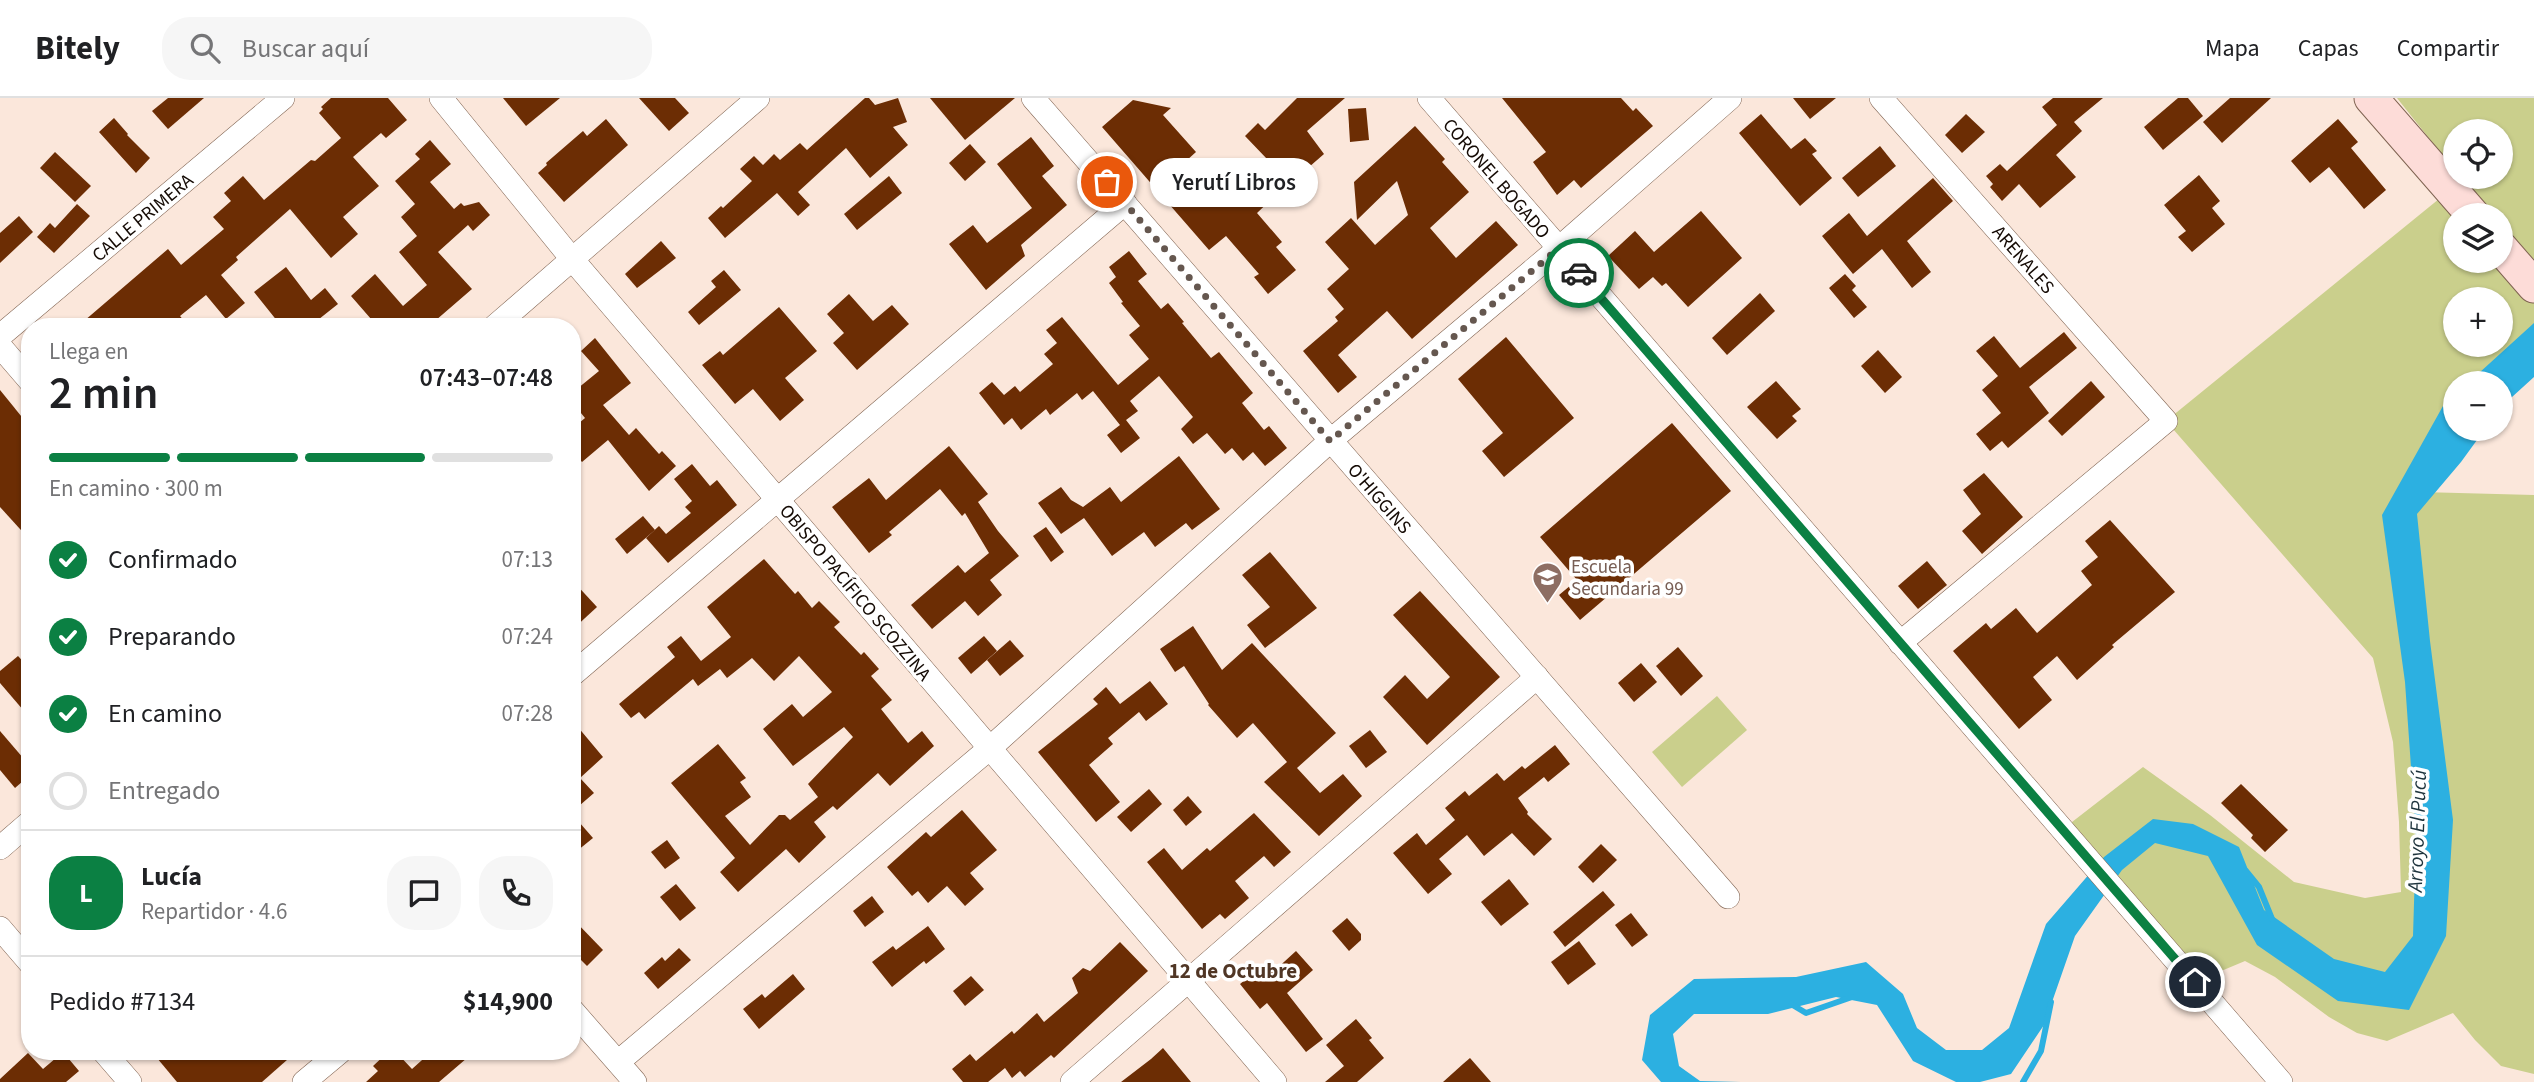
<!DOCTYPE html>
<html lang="es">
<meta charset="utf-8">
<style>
body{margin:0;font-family:"Source Sans 3",sans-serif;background:#f6f6f6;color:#202124;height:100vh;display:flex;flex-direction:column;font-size:26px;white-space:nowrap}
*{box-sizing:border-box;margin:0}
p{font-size:23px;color:#757577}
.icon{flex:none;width:38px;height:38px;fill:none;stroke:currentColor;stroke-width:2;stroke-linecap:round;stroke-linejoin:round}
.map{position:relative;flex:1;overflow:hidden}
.details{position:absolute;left:21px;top:220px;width:560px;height:742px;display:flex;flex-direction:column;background:#fff;border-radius:28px;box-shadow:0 2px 5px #0004}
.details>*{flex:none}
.buttons{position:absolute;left:2443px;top:21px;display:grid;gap:14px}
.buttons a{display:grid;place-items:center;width:70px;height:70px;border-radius:50%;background:#fff;box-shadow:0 2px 5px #0004;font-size:35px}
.pin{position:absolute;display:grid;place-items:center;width:60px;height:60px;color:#fff;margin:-30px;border:4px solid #fff;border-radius:50%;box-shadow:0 2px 7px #0007}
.courier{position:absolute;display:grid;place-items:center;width:70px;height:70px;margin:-35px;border:5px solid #0b8043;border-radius:50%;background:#fff;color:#222;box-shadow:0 2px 9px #0007}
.bubble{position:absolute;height:49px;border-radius:24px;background:#fff;box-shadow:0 2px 5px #0004;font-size:23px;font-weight:600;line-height:49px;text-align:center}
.head em{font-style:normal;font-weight:600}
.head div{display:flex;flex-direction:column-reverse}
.head{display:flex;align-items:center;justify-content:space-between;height:119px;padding:0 28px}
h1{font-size:46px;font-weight:600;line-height:52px}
.bar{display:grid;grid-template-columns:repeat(4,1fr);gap:10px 7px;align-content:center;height:84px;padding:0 28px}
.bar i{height:9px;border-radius:5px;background:#e0e0e0}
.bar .active{background:#0b8043}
.bar p{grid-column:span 4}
.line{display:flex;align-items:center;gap:18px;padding:0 28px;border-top:2px solid #e0e0e0}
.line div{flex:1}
.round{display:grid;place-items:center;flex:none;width:74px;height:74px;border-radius:28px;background:#f6f6f6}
ol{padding:0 28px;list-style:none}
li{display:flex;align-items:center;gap:21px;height:77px}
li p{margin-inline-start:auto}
li .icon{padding:7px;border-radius:50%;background:#0b8043;color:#fff;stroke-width:4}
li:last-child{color:#757577}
li i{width:38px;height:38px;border:4px solid #e0e0e0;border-radius:50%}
header{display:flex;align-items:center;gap:42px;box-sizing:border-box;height:98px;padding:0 35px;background:#fff;border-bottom:2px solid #e0e0e0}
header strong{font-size:33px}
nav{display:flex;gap:38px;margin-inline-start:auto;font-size:24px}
.search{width:490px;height:63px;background:#f6f6f6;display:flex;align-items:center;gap:18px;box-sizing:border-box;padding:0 24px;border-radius:28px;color:#757577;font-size:26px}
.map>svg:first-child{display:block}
</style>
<header>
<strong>Bitely</strong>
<div class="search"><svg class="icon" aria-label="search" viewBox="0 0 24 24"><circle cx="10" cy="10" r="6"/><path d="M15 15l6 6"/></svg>Buscar aquí</div>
<nav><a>Mapa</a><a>Capas</a><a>Compartir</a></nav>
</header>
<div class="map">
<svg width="2534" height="984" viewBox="0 0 2534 984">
<rect width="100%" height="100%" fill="#fbe7db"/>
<g fill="#cacf8c" fill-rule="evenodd">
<path d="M2397,0H2534V172L2501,130V117H2490L2460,79H2501V33H2455V73Z"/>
<path d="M2450,92L2455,117V163H2501L2534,200V268L2501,285H2455V331L2421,394L2534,397V976L2501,968L2475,942L2453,915L2387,943L2357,935L2329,919L2275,879L2245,863L2195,884L2063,731L2143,669L2210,717L2294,784L2365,800L2401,794L2399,724L2393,644L2373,560L2166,323ZM2455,201H2501V247H2455Z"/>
<path d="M1717,598L1747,632L1682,689L1652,654Z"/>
</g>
<g fill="#2cb0e1">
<path d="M2534,225V279L2501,309V285H2468Z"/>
<path d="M2455,297V331H2485L2461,364L2417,416L2430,543L2453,722L2446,838L2409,912L2338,903L2257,847L2208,758L2155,745L2122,772L2075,838L2044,927L2011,976L1980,984H1956L1913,963L1877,907L1836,899L1768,916H1694L1673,936L1679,968L1700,983L1741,984H1661L1642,962L1650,917L1694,881L1796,879L1866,864L1903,896L1917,930L1946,952H1982L2009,930L2046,826L2104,759L2153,721L2193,726L2239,749L2264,812L2334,861L2385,874L2413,838L2416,740L2405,584L2382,417L2443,308Z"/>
</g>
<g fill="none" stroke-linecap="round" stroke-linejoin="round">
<g stroke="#2cb0e1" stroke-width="6">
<path d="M2246,773L2259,789L2272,821"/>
<path d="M1791,906L1806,915L1852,899"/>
<path d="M2023,984L2041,953L2051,904"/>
</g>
</g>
<g fill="#6c2d04">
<path d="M168,0H204L168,31L152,13Z"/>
<path d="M331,0H388L407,22L386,40L381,35L353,59L379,88L343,119L358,136L331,160L290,111L236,159L238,162L221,177L245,205L226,221L206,197L180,218L189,229H77L168,151L181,167L224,131L213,119L231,103L224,95L243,78L264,102L311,62L315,63L341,40L319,15L323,11L321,9Z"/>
<path d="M503,0H560L526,28Z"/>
<path d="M639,0H675L689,15L669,33Z"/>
<path d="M865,0H869L875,7L898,0L907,24L893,29L908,47L870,80L846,50L798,94L810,107L798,118L777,95L725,140L708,120L721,108L723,110L752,83L740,71L754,58L763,67L774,56L780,62L800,45L807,52Z"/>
<path d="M930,0H1015L965,42Z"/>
<path d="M1297,0H1345L1307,33L1324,56L1301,76L1299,75L1257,115L1282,144L1276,149L1296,172L1268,196L1254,179L1259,176L1226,138L1209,152L1102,29L1133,2L1171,10L1163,17L1196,54L1186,63L1221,103L1256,74L1267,61L1245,38L1258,25L1265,32Z"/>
<path d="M1502,0H1621L1633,13L1636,10L1653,28L1581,90L1574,82L1557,97L1533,64L1546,54Z"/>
<path d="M1793,0H1836L1810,21Z"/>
<path d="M2053,0H2103L2074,24L2082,33L2056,57L2076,79L2040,110L2019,86L2002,103L1990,89L1993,86L1986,78L2000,66L2007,73L2057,27L2042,9Z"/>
<path d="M2178,0H2188L2203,18L2163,52L2144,29Z"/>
<path d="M2230,0H2271L2222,45L2203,24Z"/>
<path d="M1366,10L1369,42L1350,44L1348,11Z"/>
<path d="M1761,16L1791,51L1805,40L1817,53L1812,56L1832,80L1800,108L1739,35Z"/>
<path d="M1966,16L1985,34L1962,55L1945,37Z"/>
<path d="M114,20L128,36L127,37L150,60L136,75L99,34Z"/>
<path d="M606,21L628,47L564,104L538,75L547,67L546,65L583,33L587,38Z"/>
<path d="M2338,21L2358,44L2351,50L2386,92L2364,111L2329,69L2310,85L2291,63Z"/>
<path d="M1415,28L1445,61L1442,64L1469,94L1430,130L1456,160L1496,123L1518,147L1412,241L1387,213L1338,257L1357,279L1338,295L1303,253L1338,223L1335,219L1344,211L1327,191L1349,171L1325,144L1351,120L1375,147L1408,117L1397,83L1357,122L1354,84Z"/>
<path d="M1031,39L1054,68L1042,78L1067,107L1021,147L1025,158L986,192L949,146L973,127L987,145L1032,110L997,66Z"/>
<path d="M430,42L451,66L430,84L454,111L461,105L464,108L479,104L490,117L473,133L468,127L438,154L472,191L428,229H378L351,198L375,176L403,208L427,187L399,154L417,138L401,119L415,106L395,83L420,61L415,56Z"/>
<path d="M970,46L986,64L965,83L949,65Z"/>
<path d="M1880,48L1896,68L1858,99L1842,80Z"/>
<path d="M55,54L91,88L75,104L40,70Z"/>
<path d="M2199,77L2220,103L2212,110L2225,126L2192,154L2178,139L2186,133L2164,107Z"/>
<path d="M889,78L902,95L857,132L844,116Z"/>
<path d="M1933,80L1953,103L1907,143L1931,174L1912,190L1882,151L1853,176L1822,138L1849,115L1867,138Z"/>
<path d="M77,106L90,118L54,155L37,139L50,125L55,130Z"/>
<path d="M1701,113L1742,160L1688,209L1666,185L1662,188L1653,179L1639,191L1608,158L1635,133L1654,154Z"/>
<path d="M19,118L33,134L0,165V135Z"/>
<path d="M661,143L676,160L637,190L625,176Z"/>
<path d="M1129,153L1147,176L1138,183L1161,211L1168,205L1184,224L1182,225L1211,260L1219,254L1253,295L1242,305L1264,332L1269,328L1287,350L1265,368L1253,354L1243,363L1232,350L1225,356L1207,335L1193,346L1181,331L1193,319L1159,278L1130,303L1138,313L1126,322L1140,340L1121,355L1107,337L1120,327L1093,293L1082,302L1077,295L1050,317L1046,311L1021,332L1012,320L1004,327L979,295L992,284L1004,297L1015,288L1020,294L1053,266L1044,256L1057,245L1046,232L1062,219L1118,287L1149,261L1129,237L1140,228L1121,205L1123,204L1109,185L1116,179L1109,169Z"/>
<path d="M286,169L311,202L325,190L338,206L309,229H282L254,194Z"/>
<path d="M724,172L741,192L699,227L688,214L716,189L711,183Z"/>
<path d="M1845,176L1856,188L1852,192L1867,209L1854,220L1829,190Z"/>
<path d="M1760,195L1775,213L1727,257L1712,240Z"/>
<path d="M849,196L873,223L892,207L909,226L857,272L833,245L844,235L827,216Z"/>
<path d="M779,209L817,253L785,280L804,302L780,323L753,291L735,306L702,267L720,253L723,257Z"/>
<path d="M2064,234L2077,250L2029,289L2049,315L2008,350L2002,343L1990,353L1976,336L2001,315L1982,292L1998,278L1976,253L1994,238L2020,270Z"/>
<path d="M1506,239L1574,320L1504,379L1482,353L1503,335L1458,281Z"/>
<path d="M595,240L631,285L603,307L629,337L636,330L659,356L662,353L676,368L649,393L608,342L582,364L572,353V331L585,320L572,304V295L599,273L581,253Z"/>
<path d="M1878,252L1902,279L1885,295L1861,268Z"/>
<path d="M1776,283L1801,311L1792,318L1797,323L1777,341L1747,309Z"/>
<path d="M2091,283L2105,299L2062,338L2048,323Z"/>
<path d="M0,292L30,329V442L0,409Z"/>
<path d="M1672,325L1731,393L1580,522L1559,497L1577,482L1540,439Z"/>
<path d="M949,348L988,396L978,404L998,433L1019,458L990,482L1002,497L978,518L965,503L932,531L911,507L958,467L965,475L989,455L965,415L962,418L940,391L889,434L892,437L869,455L832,409L869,380L886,402Z"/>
<path d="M1179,358L1220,411L1192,432L1186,425L1155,449L1144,434L1112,458L1084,420L1061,436L1038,405L1061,389L1071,402L1083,409L1110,389L1121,404Z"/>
<path d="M692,366L710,388L717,382L737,407L668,465L646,440L659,428L666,436L691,415L685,409L692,403L674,381Z"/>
<path d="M1984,375L2023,419L1982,456L1962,433L1981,416L1963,392Z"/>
<path d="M643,418L655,432L627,456L615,441Z"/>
<path d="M2110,422L2175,494L2112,547L2114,549L2077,582L2057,558L2033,579L2052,602L2019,631L1953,553L1986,525L1991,531L2016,510L2037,535L2092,487L2081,473L2098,459L2085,443Z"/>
<path d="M1046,429L1064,454L1051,464L1033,438Z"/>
<path d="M1270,454L1317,510L1265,550L1247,527L1270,509L1242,477Z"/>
<path d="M764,461L795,496L798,493L812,510L819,503L840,524L834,529L861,557L864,554L879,571L871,578L892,602L881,611L908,645L922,633L934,648L890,688L878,675L837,712L833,708L814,724L826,739L799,765L786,751L738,794L720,774L735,760L671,685L718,646L746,680L740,684L751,699L725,718L750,747L779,717H785L790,722L818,699L808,686L853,639L844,629L793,668L763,631L792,606L803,619L832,594L799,558L774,583L752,560L727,580L720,571L698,588L693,581L645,621L639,614L631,620L619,606L675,559L667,549L681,538L701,563L731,539L707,509Z"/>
<path d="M1927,463L1947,487L1918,511L1898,488Z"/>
<path d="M572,482L597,509L572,532Z"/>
<path d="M1420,493L1500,579L1427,647L1383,599L1405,577L1427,601L1450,579L1393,517Z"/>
<path d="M1193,528L1222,572L1252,545L1336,635L1297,670L1320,695L1343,676L1362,698L1319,738L1264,684L1287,664L1253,625L1237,640L1208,607L1209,606L1184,568L1175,574L1160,551Z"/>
<path d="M984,538L997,553L971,576L958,560Z"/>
<path d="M1010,542L1024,558L1000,578L987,562Z"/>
<path d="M1678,549L1703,578L1681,598L1656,568Z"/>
<path d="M18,558L30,571V620L0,585V573Z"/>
<path d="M1641,565L1657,584L1634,604L1618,585Z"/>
<path d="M1150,583L1168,606L1146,623L1139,614L1108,640L1113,646L1089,667L1120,704L1096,724L1038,654L1098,606L1093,601L1106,589L1120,606Z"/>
<path d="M572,622L603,659L580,680L594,695L572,714Z"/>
<path d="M1370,632L1387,654L1366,670L1349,648Z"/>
<path d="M0,633L30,668V677L15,690L0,672Z"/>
<path d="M1555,647L1570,666L1548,684L1544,679L1518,700L1528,714L1527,716L1552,741L1534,758L1512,735L1484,758L1467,737L1439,761L1452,776L1428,796L1393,755L1417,735L1426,747L1455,722L1445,710L1465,693L1469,698L1497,675L1504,683L1522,668L1525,671Z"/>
<path d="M2241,686L2288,732L2265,754L2251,740L2253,737L2221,705Z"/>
<path d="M1149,691L1162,706L1131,734L1117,719Z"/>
<path d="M1188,698L1202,714L1186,728L1173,712Z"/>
<path d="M962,712L997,752L970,775L984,791L965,808L947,788L928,805L918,793L912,798L887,769L926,734L931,739Z"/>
<path d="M1254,715L1291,754L1274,769L1264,758L1235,783L1249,800L1225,821L1220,816L1202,831L1147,764L1164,750L1182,772L1207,750L1210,753Z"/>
<path d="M572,716L593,740L572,757Z"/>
<path d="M667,742L680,760L665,771L651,754Z"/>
<path d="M1601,746L1617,762L1593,785L1578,769Z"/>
<path d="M1509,781L1529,806L1501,828L1481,804Z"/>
<path d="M676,786L696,810L680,823L660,799Z"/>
<path d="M1603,793L1615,807L1565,849L1553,834Z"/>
<path d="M872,798L884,814L865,829L853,813Z"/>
<path d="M1631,815L1648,837L1632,849L1615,827Z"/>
<path d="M572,820L603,852L587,868L572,853Z"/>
<path d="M1347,820L1361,836V842L1349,853L1332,833Z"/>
<path d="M928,828L945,851L926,866L924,863L892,889L872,864L893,848L896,852Z"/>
<path d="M1579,843L1596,866L1568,887L1551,864Z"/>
<path d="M1120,844L1148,873L1054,960L1051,957L1025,979L1020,973L1012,980L1005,970L988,984H963L952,971L970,956L976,963L1012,933L1014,936L1037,915L1044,924L1078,895L1072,880L1083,870L1090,873Z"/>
<path d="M679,850L691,862L658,891L644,875L662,859L665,863Z"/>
<path d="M1296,853L1313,872L1287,895L1323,941L1306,954L1267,905L1260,911L1240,886L1266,865L1273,874Z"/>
<path d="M793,876L805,891L759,931L743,911L762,896L765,900Z"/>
<path d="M971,878L984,892L965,908L953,893Z"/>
<path d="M1356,921L1372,940L1369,942L1384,960L1357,984H1325L1344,968L1326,947Z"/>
<path d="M1163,950L1191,984H1121L1151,961Z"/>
<path d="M63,954L79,973L66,984H0V981L28,955L43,971Z"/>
<path d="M152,954H296L262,984H177Z"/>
<path d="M388,954H396L412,971L431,954H474L439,984H366L378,973L373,968Z"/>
<path d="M1470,960L1491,984H1443L1463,966Z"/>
</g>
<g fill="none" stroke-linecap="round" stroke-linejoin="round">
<defs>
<g id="street">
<path d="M441,0L572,161L1275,984"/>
<path d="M1033,0L1728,799"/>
<path d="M1429,0L2281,984"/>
<path d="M1881,0L2166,323L1900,545"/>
<path d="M494,229L758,0"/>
<path d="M0,238L283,0"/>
<path d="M0,248L30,283"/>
<path d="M572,577L1125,105"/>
<path d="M0,750L30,724"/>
<path d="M0,830L30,865"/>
<path d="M572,912L635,984"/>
<path d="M104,954L130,984"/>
<path d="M618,964L990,650L1330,343L1558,151L1730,0"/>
<path d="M304,984L340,954"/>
<path d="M1072,984L1537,579"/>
</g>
<g id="secondary">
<path d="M2371,0L2473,117"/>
<path d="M2501,150L2534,188"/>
</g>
</defs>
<use href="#street" stroke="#806452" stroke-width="24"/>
<use href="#secondary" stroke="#806452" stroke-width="35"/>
<use href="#street" stroke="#fff" stroke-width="23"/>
<use href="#secondary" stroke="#fddcd8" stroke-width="33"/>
</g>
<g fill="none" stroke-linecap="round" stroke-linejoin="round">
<path stroke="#65574f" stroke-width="7" stroke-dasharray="0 12.6" d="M1107,84L1330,343L1558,151L1579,175"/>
<path stroke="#0b8043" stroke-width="9" d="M1579,175L2195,884"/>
</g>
<defs>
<symbol id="school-pin" viewBox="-11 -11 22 30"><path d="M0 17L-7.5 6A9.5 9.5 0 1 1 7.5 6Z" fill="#8d6e63" stroke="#fff"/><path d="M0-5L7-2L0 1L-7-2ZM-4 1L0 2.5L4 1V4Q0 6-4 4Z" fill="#fff"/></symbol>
</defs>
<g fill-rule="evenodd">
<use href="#school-pin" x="1530" y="462" width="35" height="47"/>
</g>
<g text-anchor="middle" stroke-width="7" stroke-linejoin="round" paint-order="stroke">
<g font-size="19" fill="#140a04" stroke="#fff">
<text transform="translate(1497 80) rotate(49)" y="7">CORONEL BOGADO</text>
<text transform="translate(142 119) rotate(-40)" y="7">CALLE PRIMERA</text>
<text transform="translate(2024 161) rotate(49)" y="7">ARENALES</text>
<text transform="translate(1380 400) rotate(49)" y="7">O'HIGGINS</text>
<text transform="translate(856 494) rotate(50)" y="7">OBISPO PACÍFICO SCOZZINA</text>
</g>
<g font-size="19" fill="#785e54" stroke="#fff" text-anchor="start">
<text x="1571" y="475">Escuela<tspan x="1571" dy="22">Secundaria 99</tspan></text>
</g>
<g font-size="21" font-style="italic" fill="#1f343d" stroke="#fff">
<text transform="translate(2417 733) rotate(-88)" y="7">Arroyo El Pucú</text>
</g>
<g font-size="21" font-weight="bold" fill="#503625" stroke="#fff">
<text x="1233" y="880">12 de Octubre</text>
</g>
</g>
</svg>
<div class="buttons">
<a><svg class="icon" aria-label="locate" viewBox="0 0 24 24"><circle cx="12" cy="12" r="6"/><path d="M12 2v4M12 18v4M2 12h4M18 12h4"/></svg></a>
<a><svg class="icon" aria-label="layers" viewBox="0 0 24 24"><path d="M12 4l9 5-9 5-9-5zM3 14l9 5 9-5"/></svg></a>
<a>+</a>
<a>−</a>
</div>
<div class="pin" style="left:1107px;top:84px;background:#ea580c"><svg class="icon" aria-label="bag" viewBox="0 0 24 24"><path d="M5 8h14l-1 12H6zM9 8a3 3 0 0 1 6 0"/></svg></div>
<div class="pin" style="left:2195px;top:884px;background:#1f2937"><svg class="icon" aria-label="home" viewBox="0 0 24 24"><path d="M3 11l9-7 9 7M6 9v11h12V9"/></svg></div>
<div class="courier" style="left:1579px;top:175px"><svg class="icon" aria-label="car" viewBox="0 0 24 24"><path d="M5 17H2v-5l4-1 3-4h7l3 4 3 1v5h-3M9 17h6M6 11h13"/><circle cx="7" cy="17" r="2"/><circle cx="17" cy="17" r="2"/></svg></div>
<div class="bubble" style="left:1150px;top:60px;width:168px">Yerutí Libros</div>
<section class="details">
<div class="head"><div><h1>2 min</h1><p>Llega en</p></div><em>07:43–07:48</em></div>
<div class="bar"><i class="active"></i><i class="active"></i><i class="active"></i><i></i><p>En camino · 300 m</p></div>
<ol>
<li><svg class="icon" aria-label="check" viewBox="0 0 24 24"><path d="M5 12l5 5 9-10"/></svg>Confirmado<p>07:13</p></li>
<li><svg class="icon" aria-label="check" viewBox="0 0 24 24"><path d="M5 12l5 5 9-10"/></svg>Preparando<p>07:24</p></li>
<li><svg class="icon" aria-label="check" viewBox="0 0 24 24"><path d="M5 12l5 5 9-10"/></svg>En camino<p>07:28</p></li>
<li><i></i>Entregado</li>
</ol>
<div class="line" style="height:126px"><b class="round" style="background:#0b8043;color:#fff">L</b><div><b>Lucía</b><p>Repartidor · 4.6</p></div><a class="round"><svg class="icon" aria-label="chat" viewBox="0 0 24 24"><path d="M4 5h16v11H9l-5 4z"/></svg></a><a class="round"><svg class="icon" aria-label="phone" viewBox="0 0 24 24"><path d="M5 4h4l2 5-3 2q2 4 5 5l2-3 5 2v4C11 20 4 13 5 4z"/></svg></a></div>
<div class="line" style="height:91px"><div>Pedido #7134</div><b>$14,900</b></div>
</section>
</div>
